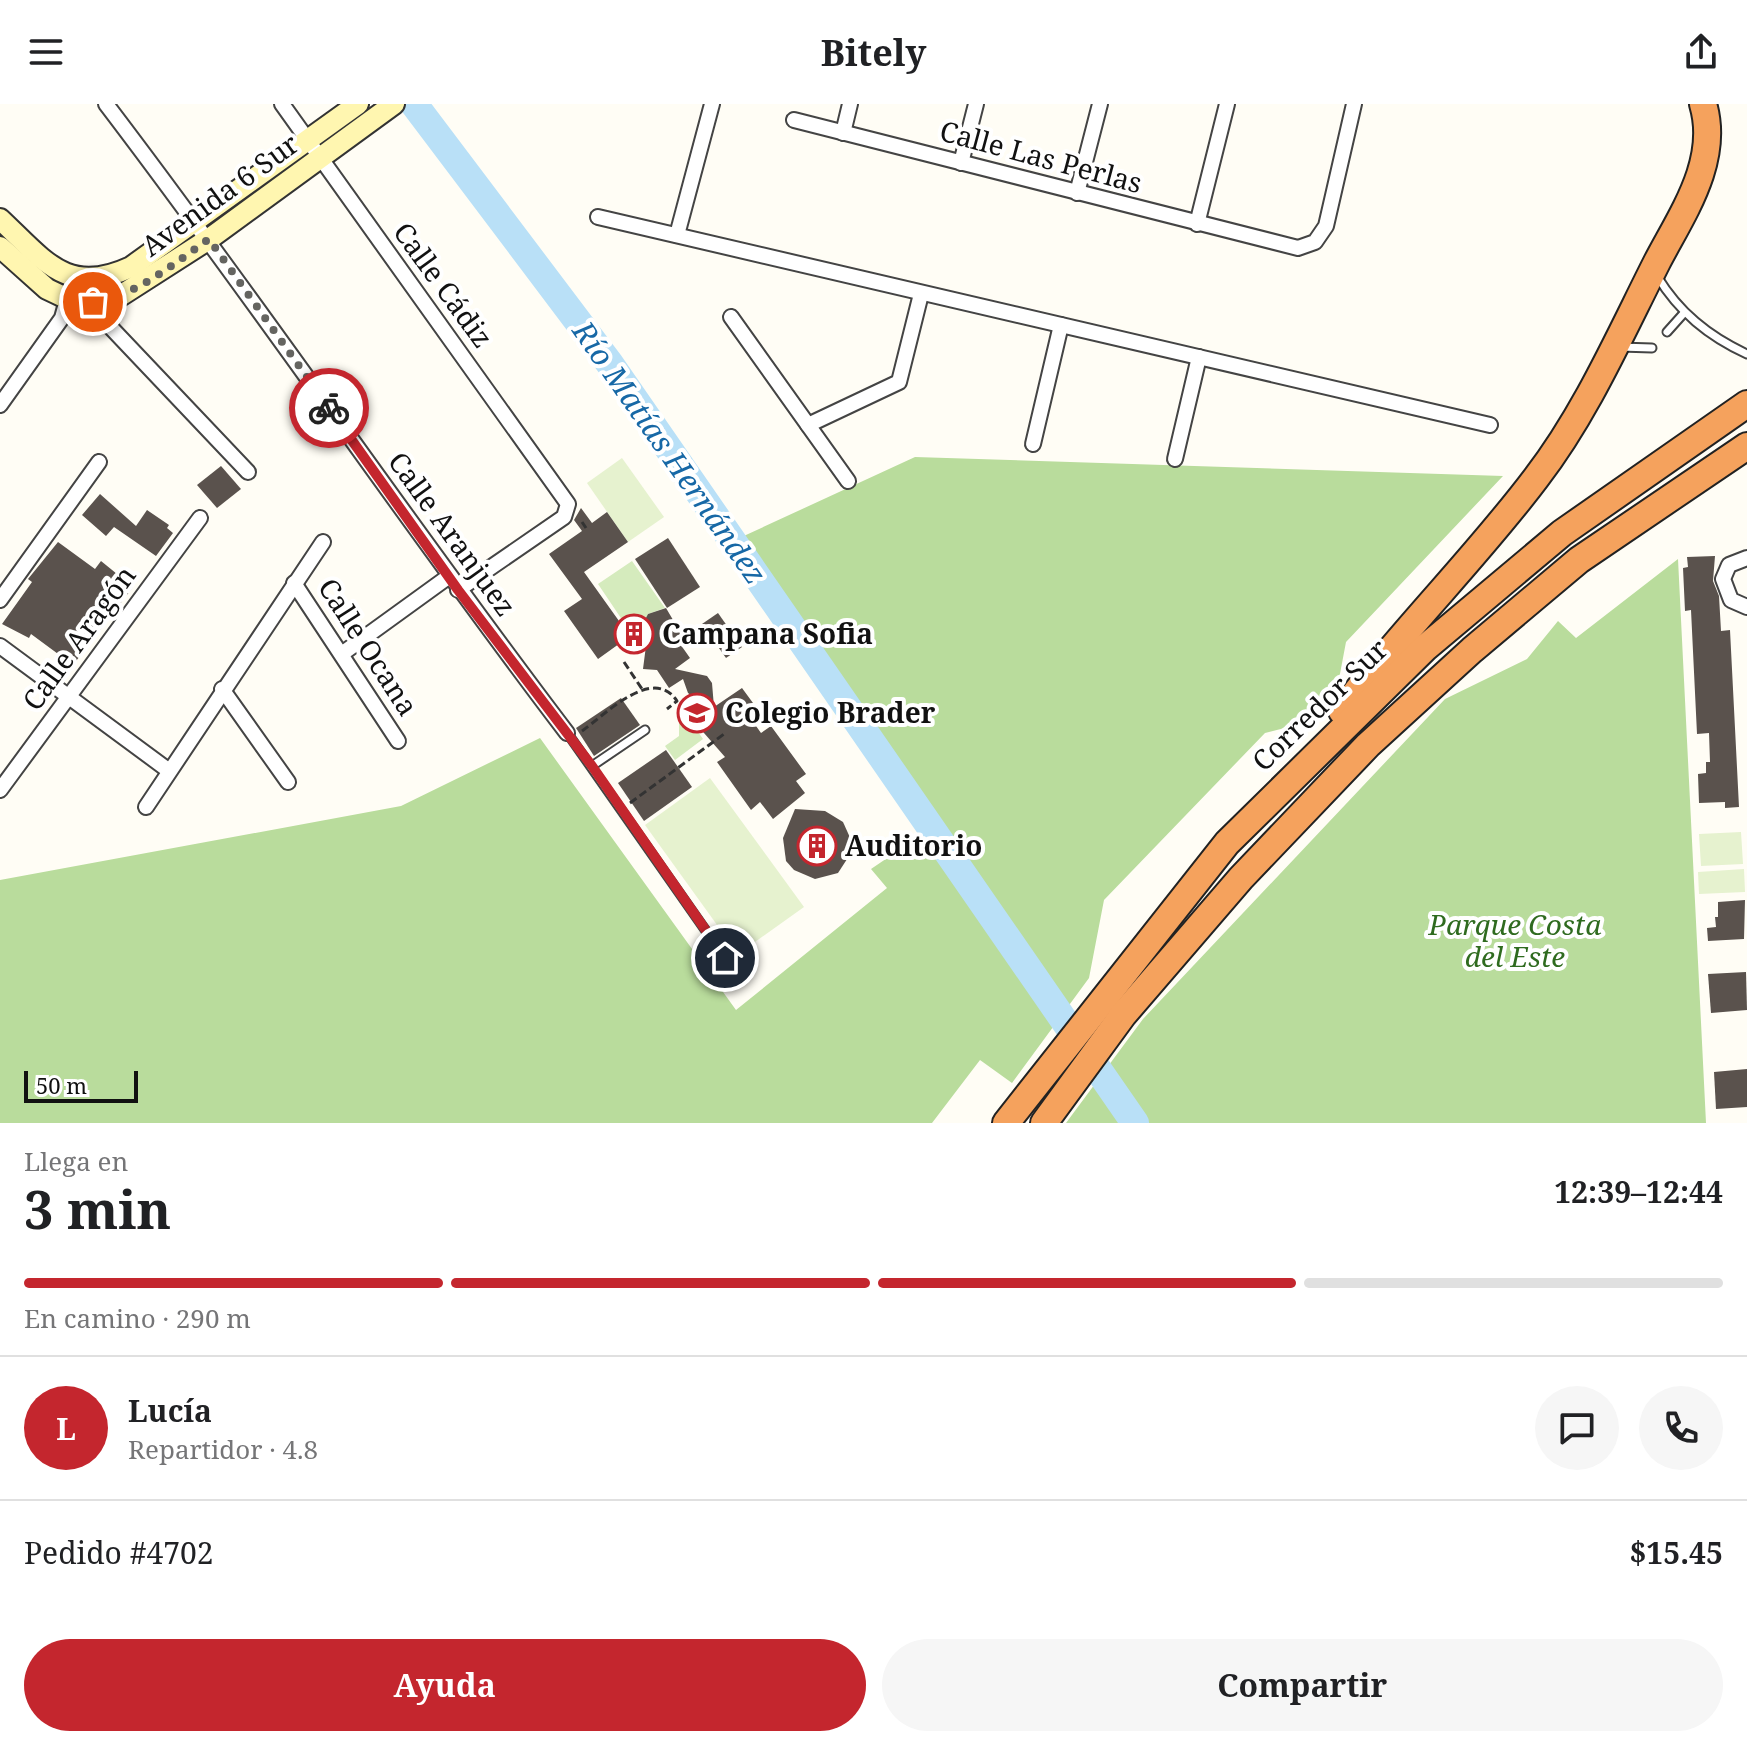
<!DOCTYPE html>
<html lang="es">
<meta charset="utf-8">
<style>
body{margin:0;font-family:"Noto Serif",serif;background:#f6f6f6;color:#202124;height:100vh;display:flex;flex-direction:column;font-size:30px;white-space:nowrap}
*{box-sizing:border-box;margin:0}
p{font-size:26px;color:#757577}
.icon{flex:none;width:44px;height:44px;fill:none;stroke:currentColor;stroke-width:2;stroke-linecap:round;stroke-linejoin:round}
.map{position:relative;height:1019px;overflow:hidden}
.side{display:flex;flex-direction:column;background:#fff;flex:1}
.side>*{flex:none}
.scale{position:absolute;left:24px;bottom:20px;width:114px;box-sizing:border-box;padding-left:8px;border:4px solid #111;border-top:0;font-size:22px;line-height:28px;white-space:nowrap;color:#111;-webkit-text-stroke:6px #fff;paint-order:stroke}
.pin{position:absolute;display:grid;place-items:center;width:68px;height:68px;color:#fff;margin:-34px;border:4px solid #fff;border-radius:50%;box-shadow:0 2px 8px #0007}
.courier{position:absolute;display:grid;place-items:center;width:80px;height:80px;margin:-40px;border:6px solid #c4262e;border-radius:50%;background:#fff;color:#222;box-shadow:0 2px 10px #0007}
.summary em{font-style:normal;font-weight:700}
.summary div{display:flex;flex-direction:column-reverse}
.summary{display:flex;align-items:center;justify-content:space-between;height:136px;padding:0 24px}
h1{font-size:52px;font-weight:700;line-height:60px}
.bar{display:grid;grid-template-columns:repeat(4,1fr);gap:12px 8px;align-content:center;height:96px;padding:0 24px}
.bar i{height:10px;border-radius:6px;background:#e0e0e0}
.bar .on{background:#c4262e}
.bar p{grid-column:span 4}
.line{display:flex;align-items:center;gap:20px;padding:0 24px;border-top:2px solid #e0e0e0}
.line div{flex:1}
.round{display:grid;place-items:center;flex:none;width:84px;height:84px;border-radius:42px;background:#f6f6f6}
.primary-button{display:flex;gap:16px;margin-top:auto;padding:16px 24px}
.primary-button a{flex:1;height:92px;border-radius:48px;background:#c4262e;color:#fff;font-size:32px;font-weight:700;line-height:92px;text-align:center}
.primary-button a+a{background:#f6f6f6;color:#202124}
header{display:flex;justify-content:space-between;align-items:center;height:104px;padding:0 24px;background:#fff;font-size:36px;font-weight:700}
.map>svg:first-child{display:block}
</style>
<header><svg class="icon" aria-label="menu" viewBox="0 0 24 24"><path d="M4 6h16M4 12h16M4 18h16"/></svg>Bitely<svg class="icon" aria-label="share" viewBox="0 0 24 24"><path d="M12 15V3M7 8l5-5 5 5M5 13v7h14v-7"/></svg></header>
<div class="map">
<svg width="1747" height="1019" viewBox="0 0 1747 1019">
<rect width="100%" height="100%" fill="#fffdf5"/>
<g fill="#d5ebbd">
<path d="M632,457L665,504L648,510L642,522L631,529L598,480Z"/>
<path d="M685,609L703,635L675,656L665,642L679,632V613Z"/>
</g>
<g fill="#b9dc9c">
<path d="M915,353L1503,372L1346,538L1339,575L1308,618L1265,629L1104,796L1089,874L1012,979L980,956L932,1019H0V776L401,702L540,634L736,906L887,784L871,765L933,723L735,436Z"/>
<path d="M1678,455L1706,1019H1066L1143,915L1445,595L1527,555L1558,517L1576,534Z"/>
</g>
<g fill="#e6f2cf">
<path d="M622,354L664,413L628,438L587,379Z"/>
<path d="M710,674L804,803L738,850L645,721Z"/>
<path d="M1741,728L1743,760L1701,762L1699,730Z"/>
<path d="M1744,765L1745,788L1699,790L1698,768Z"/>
</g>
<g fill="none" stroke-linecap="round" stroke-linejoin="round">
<path stroke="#b9e0f7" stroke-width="28" d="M414,0L610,260L1135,1019"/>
</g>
<g fill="#5a524d">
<path d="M221,362L241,385L217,404L197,381Z"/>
<path d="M100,390L136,422L147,406L169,421L167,424L173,429L156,452L114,423L106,432L82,411Z"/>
<path d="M581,404L592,419L607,408L628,438L584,468L624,524L637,527L598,555L564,507L582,495L549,450L582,427L574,416Z"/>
<path d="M668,434L700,483L667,504L635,455Z"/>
<path d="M58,438L95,465L101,457L133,483L73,561L31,530L29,534L2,520L32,478L28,475Z"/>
<path d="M1715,452L1713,477L1719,492L1721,527L1730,526L1739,703L1725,704V698L1699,699L1698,670L1706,669V658H1710L1709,629L1697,630L1691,506L1685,507L1683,464L1688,463L1687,453Z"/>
<path d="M666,504L676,521L700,525L697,540L678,537L690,554L675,565L707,572L712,579L714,603L742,584L753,599L744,605L761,629L771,622L806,670L796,677L805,689L773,715L760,698L751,706L717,658L725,653L690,613L705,602L688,589L683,575L669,584L657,566L643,565L647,534L636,533L648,510Z"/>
<path d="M718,509L742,543L726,554L702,520Z"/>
<path d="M621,594L640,621L594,652L576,624Z"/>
<path d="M666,646L692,683L644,717L618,679Z"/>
<path d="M795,705L825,707L843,718L852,738L851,749L838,769L815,775L794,766L786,757L783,734Z"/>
<path d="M1745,796L1744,835L1708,837L1707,824L1716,823L1715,813H1718V798Z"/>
<path d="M1746,868L1747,906L1711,909L1708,870Z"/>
<path d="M1747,965V1003L1716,1005L1714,968Z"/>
</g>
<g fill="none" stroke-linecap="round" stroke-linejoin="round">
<defs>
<g id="service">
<path d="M1657,172C1679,208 1708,232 1747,250"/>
<path d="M1667,228L1684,209"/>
<path d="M1620,243L1652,244"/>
<path d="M568,630L725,854"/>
<path d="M592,662L645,626"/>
</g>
<g id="minor">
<path d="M106,0C264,207 409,422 567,629"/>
<path d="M282,0L568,400L564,413L458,486"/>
<path d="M794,16L1298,144L1315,138L1326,122L1354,0"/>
<path d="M843,29L850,0"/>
<path d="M961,59L976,0"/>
<path d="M1077,89L1100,0"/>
<path d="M598,113L1490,321"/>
<path d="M1197,120L1227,0"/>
<path d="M677,131L712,0"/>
<path d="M94,176L93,198L99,211L248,368"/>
<path d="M731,213L848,377"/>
<path d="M0,301L62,214L73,174"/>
<path d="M808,321L899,278L921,190"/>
<path d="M1033,340L1061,221"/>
<path d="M1175,355L1199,253"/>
<path d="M1747,454L1729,461L1723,475L1731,496L1747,503"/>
<path d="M294,479L398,637"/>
<path d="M0,496L99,358"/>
<path d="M0,542L168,666"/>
<path d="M343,549L448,473"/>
<path d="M222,585L288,678"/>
<path d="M0,686L200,414"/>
<path d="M146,703L323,438"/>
</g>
<g id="secondary">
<path d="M0,115C44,156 67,193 131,163L358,0"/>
<path d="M0,143L47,185L68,195L93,198L117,194L209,135L394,0"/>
</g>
<g id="motorway">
<path d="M1342,607C1402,526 1475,455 1536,374C1586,309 1620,231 1657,158C1682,110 1720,57 1703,0"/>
<path d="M1006,1019L1227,739L1425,544L1562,429L1747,300"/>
<path d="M1044,1019L1123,911L1241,774L1368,641L1472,546L1579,456L1747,342"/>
</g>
</defs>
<use href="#service" stroke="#444" stroke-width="11"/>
<use href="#minor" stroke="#444" stroke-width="18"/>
<use href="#secondary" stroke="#333" stroke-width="24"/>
<use href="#motorway" stroke="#222" stroke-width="30"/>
<g stroke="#333" stroke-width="3" stroke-dasharray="8 4" stroke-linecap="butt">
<path d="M582,418L586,424"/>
<path d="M624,558L642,585"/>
<path d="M706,593L710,596"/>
<path d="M582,627C606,610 653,561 677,597L667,605"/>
<path d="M630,699L724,630"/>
</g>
<use href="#service" stroke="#fff" stroke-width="7"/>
<use href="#minor" stroke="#fff" stroke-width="14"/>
<use href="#secondary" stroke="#fff6b0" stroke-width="20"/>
<use href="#motorway" stroke="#f5a25d" stroke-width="26"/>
</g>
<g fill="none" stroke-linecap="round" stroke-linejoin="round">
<path stroke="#646461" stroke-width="8" stroke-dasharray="0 14.4" d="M93,198C138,191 173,160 209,135L329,304"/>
<path stroke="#c4262e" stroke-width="10" d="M329,304L458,486L592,662L725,854"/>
</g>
<defs>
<symbol id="building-ring" viewBox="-11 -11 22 22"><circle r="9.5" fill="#fff" stroke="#c4262e" stroke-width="1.5"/><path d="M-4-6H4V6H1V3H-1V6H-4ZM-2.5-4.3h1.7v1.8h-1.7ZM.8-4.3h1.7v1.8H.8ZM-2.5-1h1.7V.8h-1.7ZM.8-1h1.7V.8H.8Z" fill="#c4262e"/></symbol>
<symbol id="school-ring" viewBox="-11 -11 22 22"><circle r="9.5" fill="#fff" stroke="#c4262e" stroke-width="1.5"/><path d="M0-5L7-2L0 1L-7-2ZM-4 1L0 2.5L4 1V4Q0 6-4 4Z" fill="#c4262e"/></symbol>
</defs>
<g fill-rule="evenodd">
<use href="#building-ring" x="612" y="508" width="44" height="44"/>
<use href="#school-ring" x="675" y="587" width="44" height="44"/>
<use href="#building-ring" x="795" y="720" width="44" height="44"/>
</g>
<g text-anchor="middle" stroke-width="8" stroke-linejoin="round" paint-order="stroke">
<g font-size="28" fill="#111" stroke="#fff">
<text transform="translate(1041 53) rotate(15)" y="10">Calle Las Perlas</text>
<text transform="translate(220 91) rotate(-36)" y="10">Avenida 6 Sur</text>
<text transform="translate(443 181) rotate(54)" y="10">Calle Cádiz</text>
<text transform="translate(452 430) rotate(54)" y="10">Calle Aranjuez</text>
<text transform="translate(79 534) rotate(-54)" y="10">Calle Aragón</text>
<text transform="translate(368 543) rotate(57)" y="10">Calle Ocana</text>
<text transform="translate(1320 601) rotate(-44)" y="10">Corredor Sur</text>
</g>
<g font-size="28" font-weight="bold" fill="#111" stroke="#fff" text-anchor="start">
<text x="662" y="540">Campana Sofia</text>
<text x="725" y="619">Colegio Brader</text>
<text x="845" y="752">Auditorio</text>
</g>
<g font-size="28" font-style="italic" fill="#2f6b1f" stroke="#fff">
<text x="1515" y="831">Parque Costa<tspan x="1515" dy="32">del Este</tspan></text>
</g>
<g font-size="30" font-style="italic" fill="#1768a6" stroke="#fff">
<text transform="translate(669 349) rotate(55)" y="10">Río Matías Hernández</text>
</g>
</g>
</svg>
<div class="scale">50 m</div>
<div class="pin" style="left:93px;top:198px;background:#ea580c"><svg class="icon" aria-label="bag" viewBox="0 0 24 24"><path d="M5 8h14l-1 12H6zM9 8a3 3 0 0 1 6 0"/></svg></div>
<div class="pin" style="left:725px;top:854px;background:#1f2937"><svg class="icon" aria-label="home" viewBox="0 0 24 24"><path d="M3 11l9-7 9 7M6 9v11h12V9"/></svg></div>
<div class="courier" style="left:329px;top:304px"><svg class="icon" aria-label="bike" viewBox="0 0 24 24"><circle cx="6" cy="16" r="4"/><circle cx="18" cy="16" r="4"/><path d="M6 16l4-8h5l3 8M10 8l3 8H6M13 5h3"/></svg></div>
</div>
<section class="side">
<div class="summary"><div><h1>3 min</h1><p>Llega en</p></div><em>12:39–12:44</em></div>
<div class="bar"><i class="on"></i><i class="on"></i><i class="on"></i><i></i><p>En camino · 290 m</p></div>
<div class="line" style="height:144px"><b class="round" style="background:#c4262e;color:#fff">L</b><div><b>Lucía</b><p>Repartidor · 4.8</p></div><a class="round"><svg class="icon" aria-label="chat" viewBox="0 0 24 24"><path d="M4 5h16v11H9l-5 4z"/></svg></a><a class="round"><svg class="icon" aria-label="phone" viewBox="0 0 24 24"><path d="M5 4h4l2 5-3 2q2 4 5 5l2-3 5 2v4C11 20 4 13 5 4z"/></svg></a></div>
<div class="line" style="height:104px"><div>Pedido #4702</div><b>$15.45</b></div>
<div class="primary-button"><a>Ayuda</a><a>Compartir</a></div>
</section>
